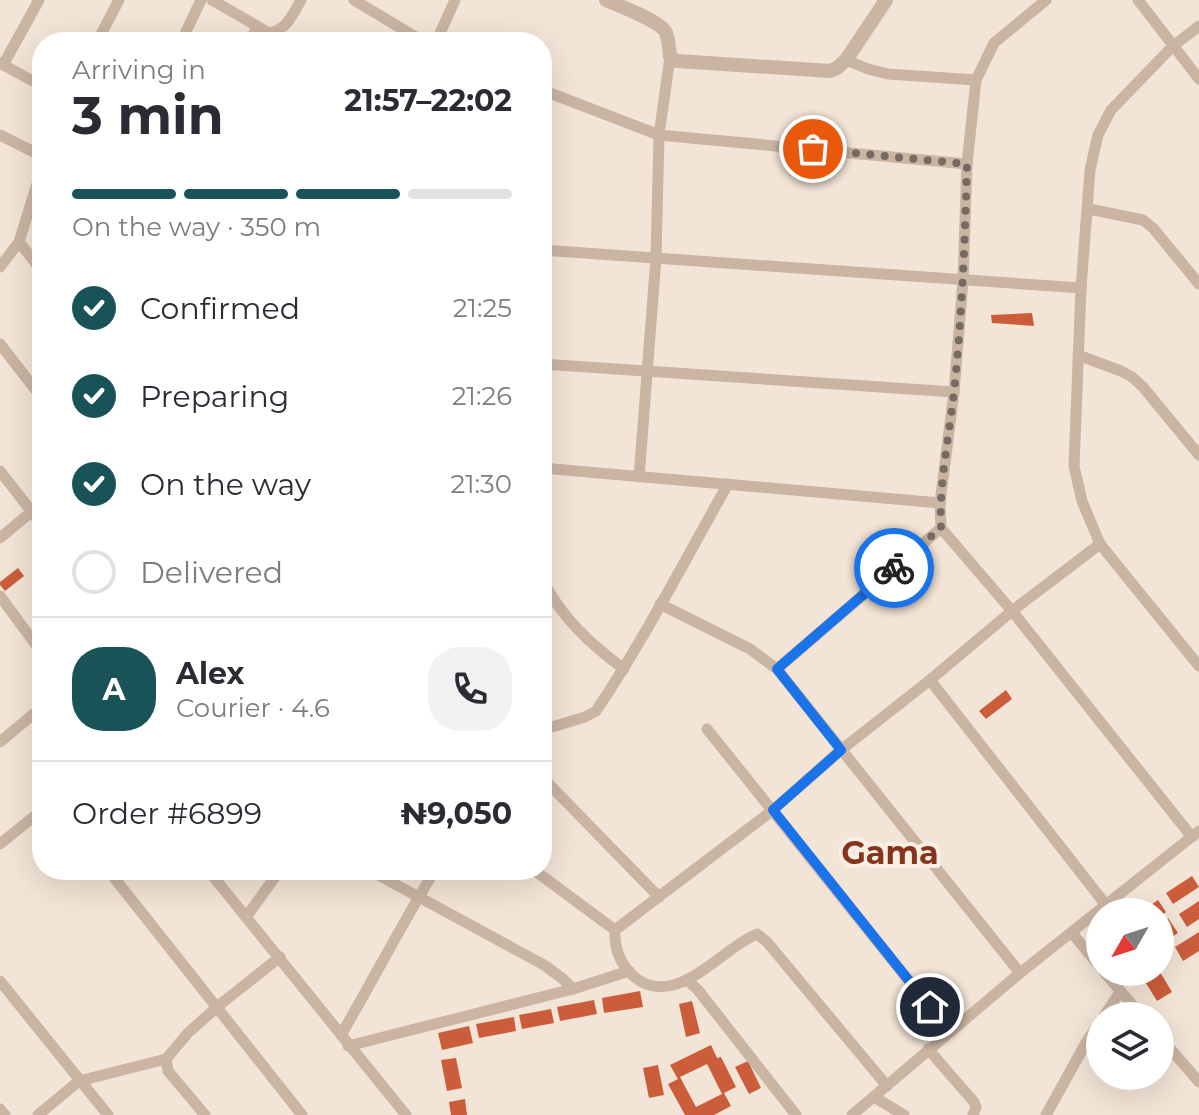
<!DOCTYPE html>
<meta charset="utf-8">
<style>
body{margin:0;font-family:Montserrat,sans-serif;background:#f2f2f3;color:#2b2b33;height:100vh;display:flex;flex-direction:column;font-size:30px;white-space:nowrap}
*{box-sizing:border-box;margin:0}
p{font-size:26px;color:#7c7c81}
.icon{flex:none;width:44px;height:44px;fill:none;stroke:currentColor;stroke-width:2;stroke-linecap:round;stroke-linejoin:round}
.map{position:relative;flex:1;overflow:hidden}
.panel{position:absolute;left:32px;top:32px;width:520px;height:848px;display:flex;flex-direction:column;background:#fff;border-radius:32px;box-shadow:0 8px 32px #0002}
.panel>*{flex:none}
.needle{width:52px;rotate:231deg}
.fabs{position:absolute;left:1086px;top:898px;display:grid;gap:16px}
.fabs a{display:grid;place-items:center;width:88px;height:88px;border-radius:50%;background:#fff;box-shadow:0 8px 32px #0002;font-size:40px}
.pin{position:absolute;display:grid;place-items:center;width:68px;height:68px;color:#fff;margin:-34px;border:4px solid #fff;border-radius:50%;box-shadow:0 2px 8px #0007}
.courier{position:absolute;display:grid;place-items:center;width:80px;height:80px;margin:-40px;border:6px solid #1a73e8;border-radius:50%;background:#fff;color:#222;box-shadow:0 2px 10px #0007}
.headline em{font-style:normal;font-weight:700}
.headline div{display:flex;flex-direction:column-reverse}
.headline{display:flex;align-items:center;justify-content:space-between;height:136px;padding:0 40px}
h1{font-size:52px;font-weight:700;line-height:60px}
.bar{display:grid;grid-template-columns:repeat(4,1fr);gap:12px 8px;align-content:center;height:96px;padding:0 40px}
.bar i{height:10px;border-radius:6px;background:#e1e1e2}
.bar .active{background:#195357}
.bar p{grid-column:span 4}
.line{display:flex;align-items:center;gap:20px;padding:0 40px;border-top:2px solid #e1e1e2}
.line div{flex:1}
.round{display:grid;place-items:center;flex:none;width:84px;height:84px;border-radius:32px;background:#f2f2f3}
ol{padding:0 40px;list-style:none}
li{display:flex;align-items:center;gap:24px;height:88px}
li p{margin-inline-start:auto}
li .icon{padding:8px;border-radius:50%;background:#195357;color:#fff;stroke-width:4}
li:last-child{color:#7c7c81}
li i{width:44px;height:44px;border:4px solid #e1e1e2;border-radius:50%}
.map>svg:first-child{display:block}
</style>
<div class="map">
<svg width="1199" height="1115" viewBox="0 0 1199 1115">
<rect width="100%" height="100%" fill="#f2e4d6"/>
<g fill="#cb5d3b">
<path d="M1032,313L1034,326L992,323L991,315Z"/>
<path d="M18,568L24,576L5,591L0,585V582Z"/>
<path d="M1006,690L1012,699L986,719L979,711Z"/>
<path d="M1192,876L1199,887L1173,904L1166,893Z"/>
<path d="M1158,900L1166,912L1160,917V912H1141Z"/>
<path d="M1199,901V919L1187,927L1179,914Z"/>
<path d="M1168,918L1178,933L1160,945V924Z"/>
<path d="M1199,932V951L1183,961L1175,947Z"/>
<path d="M1139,972H1160L1172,992L1157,1001Z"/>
<path d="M640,991L643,1007L604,1013L602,998Z"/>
<path d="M594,1000L597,1014L560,1021L557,1007Z"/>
<path d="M692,1001L700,1033L686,1037L679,1004Z"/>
<path d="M551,1009L554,1023L522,1029L519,1015Z"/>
<path d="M514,1017L516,1031L479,1038L476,1024Z"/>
<path d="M469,1026L473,1043L442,1050L438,1033Z"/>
<path d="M711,1045L717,1058L721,1057L736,1087L722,1094L707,1064L680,1077L696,1107L724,1093L731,1106L714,1115H685L668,1084L678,1079L670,1065Z"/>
<path d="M456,1058L462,1088L447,1091L441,1060Z"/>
<path d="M748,1061L761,1088L749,1094L735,1067Z"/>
<path d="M658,1065L664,1095L649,1098L643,1068Z"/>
<path d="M465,1099L467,1115H451L449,1102Z"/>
</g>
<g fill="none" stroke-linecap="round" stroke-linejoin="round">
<g stroke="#cab4a2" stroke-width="11">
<path d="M212,0L269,33C287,30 293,14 301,0"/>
<path d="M354,0L424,42"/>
<path d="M1046,0L994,43L976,80L967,164L963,280L954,392L940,503L941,528L1012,611L1192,837"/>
<path d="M1138,0L1199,79"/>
<path d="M1199,26L1173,46L1111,110L1098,135L1090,170L1081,288L1074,466L1082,501L1100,544L1199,666"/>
<path d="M97,42L119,0"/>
<path d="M181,42L201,0"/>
<path d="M250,42L257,26"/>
<path d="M436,42L455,0"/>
<path d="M846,60L868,69L888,74L976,80"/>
<path d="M0,63L42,86"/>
<path d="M3,65L39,0"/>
<path d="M542,90L659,135L967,164"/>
<path d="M0,135L42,156"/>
<path d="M1089,209L1143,220L1153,228L1199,284"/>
<path d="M19,242L42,271"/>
<path d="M542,250L1081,288"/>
<path d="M0,267L19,242L42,168"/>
<path d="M0,344L42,398"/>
<path d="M1078,355L1121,371L1132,377L1143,387L1199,455"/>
<path d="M542,364L954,392"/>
<path d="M542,468L940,503"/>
<path d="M0,471L42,525"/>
<path d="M639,477L656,258L659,135L670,57"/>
<path d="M0,538L42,503"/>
<path d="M542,579C561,617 590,644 624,669"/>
<path d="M0,596L42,653"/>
<path d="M660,604L750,649L777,669L1020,973"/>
<path d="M777,669L941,528"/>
<path d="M930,680L1106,905"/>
<path d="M707,729L949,1031"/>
<path d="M542,730L585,717L596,711C645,638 685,560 728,484"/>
<path d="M0,742L42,707"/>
<path d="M542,777L659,897"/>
<path d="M0,844L42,810"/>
<path d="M108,870L302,1115"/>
<path d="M208,870L406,1115"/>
<path d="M369,870L544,965L563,979L573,989"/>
<path d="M534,870L615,930"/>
<path d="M247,916L280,870"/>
<path d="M1072,933L1100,967"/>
<path d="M1104,972L1142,1016"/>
<path d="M687,980L698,990L796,1115"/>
<path d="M0,981L108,1115"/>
<path d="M1104,1016L1120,992"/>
<path d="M341,1035C373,980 402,924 435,870"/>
<path d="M1160,1037L1199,1082"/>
<path d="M348,1046L573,989L629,971"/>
<path d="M928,1049L974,1102L976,1107L973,1115"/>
<path d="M166,1059L168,1071L205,1115"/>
<path d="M887,1086L767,942L757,934C720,949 674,1013 632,975C619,962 614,948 615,930L773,810L841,750L930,680L1012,611L1100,544"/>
<path d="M874,1097L904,1115"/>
<path d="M0,1109L5,1115"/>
<path d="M38,1115L79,1081L166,1059L188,1033L217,1007L280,957"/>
<path d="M852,1115L1020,973L1199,831"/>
<path d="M1046,1115L1087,1041L1100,1022"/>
</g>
<path stroke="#cab4a2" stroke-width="14" d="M606,0C620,6 657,20 665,31C669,37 669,49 670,57L677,61L830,71L837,68L846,60L886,0"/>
</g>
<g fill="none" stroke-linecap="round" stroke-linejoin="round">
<path stroke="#766a63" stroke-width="8" stroke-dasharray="0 14.4" d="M813,149L967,164C965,240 962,316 954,392C949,437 939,482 941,528L894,568"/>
<path stroke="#1a73e8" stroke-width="10" d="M894,568L777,669L841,750L773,810L930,1007"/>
</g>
<g text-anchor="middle" stroke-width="8" stroke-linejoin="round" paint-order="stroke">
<g font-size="32" font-weight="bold" fill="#86341b" stroke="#f9efe2">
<text x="890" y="864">Gama</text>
</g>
</g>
</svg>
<div class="fabs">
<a><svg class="needle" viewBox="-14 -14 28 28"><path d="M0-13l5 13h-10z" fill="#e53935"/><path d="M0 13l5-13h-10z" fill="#7c7c81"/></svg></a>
<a><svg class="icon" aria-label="layers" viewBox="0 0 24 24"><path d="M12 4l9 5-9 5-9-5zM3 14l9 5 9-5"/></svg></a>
</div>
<div class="pin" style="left:813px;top:149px;background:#ea580c"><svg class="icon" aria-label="bag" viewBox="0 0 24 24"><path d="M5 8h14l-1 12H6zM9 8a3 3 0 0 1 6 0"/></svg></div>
<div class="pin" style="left:930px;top:1007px;background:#1f2937"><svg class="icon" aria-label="home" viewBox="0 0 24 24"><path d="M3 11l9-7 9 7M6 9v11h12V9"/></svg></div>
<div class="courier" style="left:894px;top:568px"><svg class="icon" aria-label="bike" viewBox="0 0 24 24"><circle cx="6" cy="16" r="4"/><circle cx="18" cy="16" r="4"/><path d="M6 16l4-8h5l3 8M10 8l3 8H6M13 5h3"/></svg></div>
<section class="panel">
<div class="headline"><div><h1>3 min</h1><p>Arriving in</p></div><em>21:57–22:02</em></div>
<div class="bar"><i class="active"></i><i class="active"></i><i class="active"></i><i></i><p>On the way · 350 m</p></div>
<ol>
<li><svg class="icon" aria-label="check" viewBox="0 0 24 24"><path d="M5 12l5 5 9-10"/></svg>Confirmed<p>21:25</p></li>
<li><svg class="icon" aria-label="check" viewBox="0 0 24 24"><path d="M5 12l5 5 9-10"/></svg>Preparing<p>21:26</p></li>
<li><svg class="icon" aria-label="check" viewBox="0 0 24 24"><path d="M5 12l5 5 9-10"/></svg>On the way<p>21:30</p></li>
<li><i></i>Delivered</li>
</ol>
<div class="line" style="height:144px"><b class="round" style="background:#195357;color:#fff">A</b><div><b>Alex</b><p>Courier · 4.6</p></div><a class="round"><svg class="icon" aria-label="phone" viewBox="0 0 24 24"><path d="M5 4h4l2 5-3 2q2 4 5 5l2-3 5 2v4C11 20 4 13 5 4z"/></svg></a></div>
<div class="line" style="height:104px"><div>Order #6899</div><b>₦9,050</b></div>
</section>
</div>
